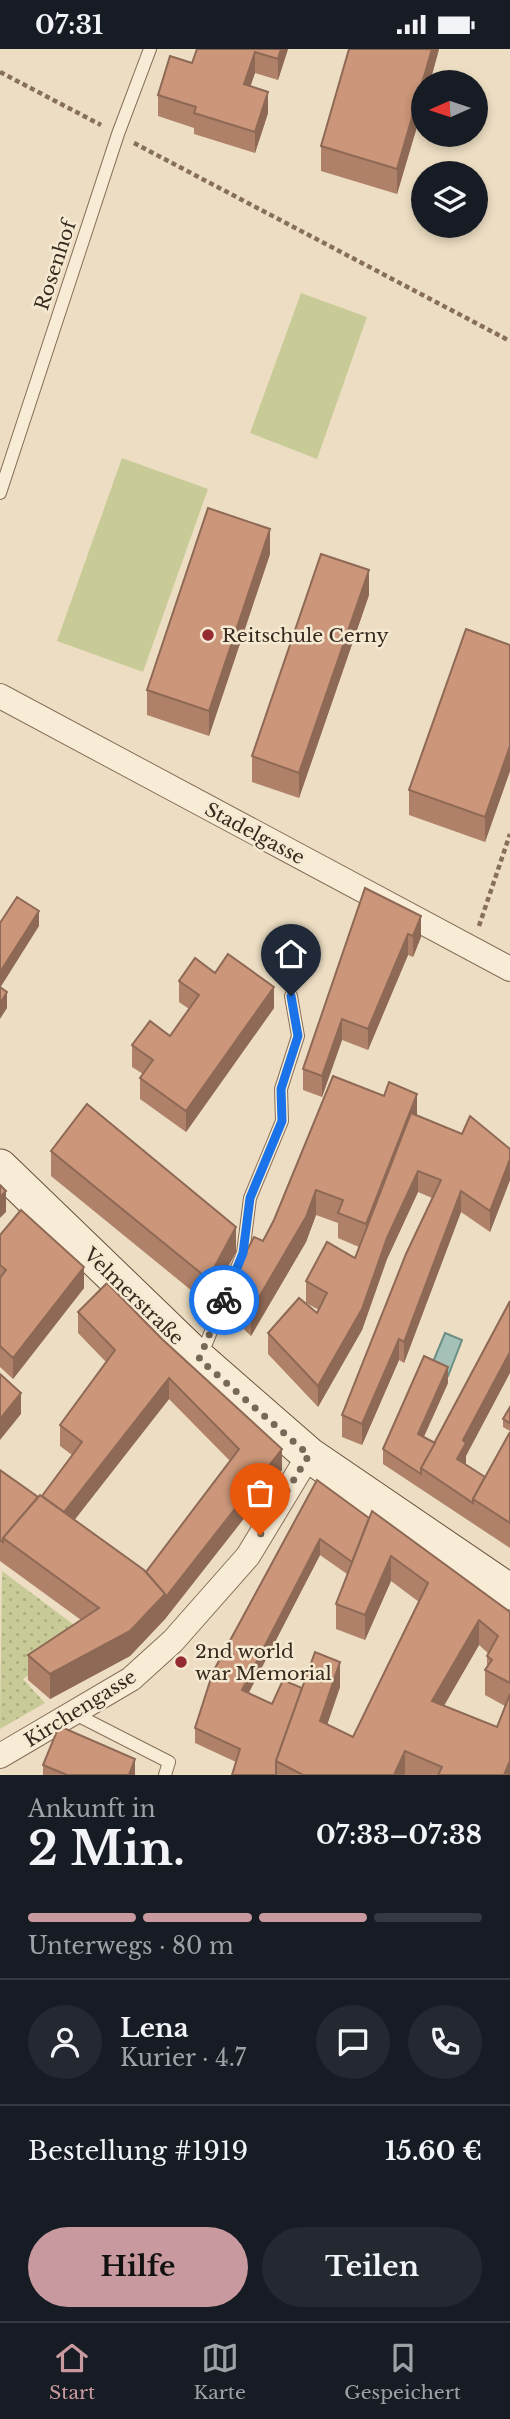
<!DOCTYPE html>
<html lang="de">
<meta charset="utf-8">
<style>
body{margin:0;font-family:"Libre Baskerville",serif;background:#242831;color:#f1f3f6;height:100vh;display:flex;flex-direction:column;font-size:26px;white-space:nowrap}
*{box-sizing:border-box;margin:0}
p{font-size:23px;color:#9ea1a6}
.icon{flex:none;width:38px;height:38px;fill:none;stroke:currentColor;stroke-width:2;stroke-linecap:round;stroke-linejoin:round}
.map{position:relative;height:1726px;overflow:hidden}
.panel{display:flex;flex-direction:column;background:#171b24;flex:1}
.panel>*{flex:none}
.needle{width:46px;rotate:267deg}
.buttons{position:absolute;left:411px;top:21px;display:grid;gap:14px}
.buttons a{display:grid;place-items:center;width:77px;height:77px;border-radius:50%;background:#171b24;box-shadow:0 4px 10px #0003;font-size:35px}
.pin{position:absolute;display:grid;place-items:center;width:60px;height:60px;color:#fff;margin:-72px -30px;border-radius:50% 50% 50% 0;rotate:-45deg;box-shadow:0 0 7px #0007}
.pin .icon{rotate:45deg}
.courier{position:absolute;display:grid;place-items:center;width:70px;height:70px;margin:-35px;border:5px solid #1a73e8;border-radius:50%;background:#fff;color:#222;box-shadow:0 2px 9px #0007}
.headline em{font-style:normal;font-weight:700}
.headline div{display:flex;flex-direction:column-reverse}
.headline{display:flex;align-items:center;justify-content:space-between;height:119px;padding:0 28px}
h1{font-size:46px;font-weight:700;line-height:52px}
.bar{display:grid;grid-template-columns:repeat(4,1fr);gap:10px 7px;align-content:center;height:84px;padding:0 28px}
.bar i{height:9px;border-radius:5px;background:#363941}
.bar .selected{background:#c8999e}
.bar p{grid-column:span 4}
.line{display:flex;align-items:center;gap:18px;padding:0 28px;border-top:2px solid #363941}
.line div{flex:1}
.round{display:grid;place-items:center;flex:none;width:74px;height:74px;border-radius:37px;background:#242831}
.button{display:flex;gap:14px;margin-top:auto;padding:14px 28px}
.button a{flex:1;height:80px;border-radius:42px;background:#c8999e;color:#111;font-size:28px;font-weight:700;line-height:80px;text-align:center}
.button a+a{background:#242831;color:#f1f3f6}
.status{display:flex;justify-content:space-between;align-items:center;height:49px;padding:0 35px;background:#171b24;direction:ltr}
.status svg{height:19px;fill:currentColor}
.menu{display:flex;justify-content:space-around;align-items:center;height:98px;border-top:2px solid #363941;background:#171b24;font-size:19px;color:#9ea1a6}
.menu a{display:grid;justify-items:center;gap:4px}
.menu .selected{color:#c8999e}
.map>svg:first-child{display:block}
</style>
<div class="status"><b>07:31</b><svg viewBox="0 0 49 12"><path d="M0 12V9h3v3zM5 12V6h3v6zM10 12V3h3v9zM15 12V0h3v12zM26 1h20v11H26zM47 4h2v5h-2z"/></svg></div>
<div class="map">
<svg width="510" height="1726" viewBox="0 0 510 1726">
<defs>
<pattern id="garden-dots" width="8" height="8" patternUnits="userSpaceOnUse" patternTransform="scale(1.75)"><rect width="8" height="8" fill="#c8cb97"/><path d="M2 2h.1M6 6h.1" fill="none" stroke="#acae82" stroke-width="1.8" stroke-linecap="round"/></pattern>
</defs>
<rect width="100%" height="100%" fill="#eddec3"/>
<g fill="#c8cb97">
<path d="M301,244L367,268L317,410L250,384Z"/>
<path d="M122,409L208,440L143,623L57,592Z"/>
</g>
<path fill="url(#garden-dots)" d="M2,1522L89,1587L23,1630L45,1654L0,1680Z"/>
<path fill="#a5c0b6" stroke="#6c8e84" stroke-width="2" d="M445,1284L462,1291L448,1327L430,1320Z"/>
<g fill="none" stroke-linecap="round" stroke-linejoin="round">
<defs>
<g id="lane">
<path d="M0,444L118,85L150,0"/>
<path d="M201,1307L243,1204L250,1149L282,1072L281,1040L298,987L291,947"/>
<path d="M75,1665L169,1713L165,1726"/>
</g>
<g id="street">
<path d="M0,647L510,920"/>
<path d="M0,1707L131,1630L173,1592L248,1507L309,1406"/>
</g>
<path id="secondary" d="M0,1118L199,1310L309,1406L510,1543"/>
</defs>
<use href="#lane" stroke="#876f5a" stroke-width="14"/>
<use href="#street" stroke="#876f5a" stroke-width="26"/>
<use href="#secondary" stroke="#69503d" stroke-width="37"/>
<g stroke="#876f5a" stroke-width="4.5" stroke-dasharray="5 3.5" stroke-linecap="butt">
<path d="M0,23L101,76"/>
<path d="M134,94L510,292"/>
<path d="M479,877L510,785"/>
</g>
<use href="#lane" stroke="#f8ecd6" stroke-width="12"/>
<use href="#street" stroke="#f8ecd6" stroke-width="24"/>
<use href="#secondary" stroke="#f8ecd6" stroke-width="35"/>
</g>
<g fill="#af8168" fill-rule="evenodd">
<path d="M197,0H288L278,31L255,24L250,37L268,64L255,104L194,85V79L158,67V46L192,14Z"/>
<path d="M349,0H439L430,33H424V54L397,145L321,122V97Z"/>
<path d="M270,505L209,687L147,666V641Z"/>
<path d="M369,546L299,749L252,733V707Z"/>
<path d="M510,596V722L485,793L409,766V741Z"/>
<path d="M365,839L421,888L413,908L408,906L368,1001L342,991L322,1048L303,1041V1020Z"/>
<path d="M215,924L274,959L186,1083L140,1050V1029L143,1025L132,1018V996L170,987L189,960L179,953V932Z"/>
<path d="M417,1067L462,1085L510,1100V1131L490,1183L461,1163L404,1314L399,1311L362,1396L342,1388V1366L432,1149L418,1143L387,1210L362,1281L318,1358L268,1305V1284L317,1264L319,1261L306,1254V1232L355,1209L359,1198L338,1189V1174L316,1166L306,1193L251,1287L227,1264V1239L263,1192L274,1171Z"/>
<path d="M51,1102L236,1203L208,1255L51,1127Z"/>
<path d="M0,1186L84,1239L13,1330L0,1318Z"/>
<path d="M107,1234L282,1421L165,1570L130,1607L50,1650L28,1631V1606L81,1571L0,1512V1421L38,1448L42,1447L72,1406L60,1397V1376L106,1313L78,1284V1263ZM169,1350L230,1412L146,1523L74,1471Z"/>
<path d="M448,1334L424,1388L466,1407V1415L485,1428L510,1383V1499L383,1415V1400Z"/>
<path d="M510,1358V1382L503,1378V1370Z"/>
<path d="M317,1431L369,1469L510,1563V1726H232L236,1713L195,1694V1679ZM320,1506L347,1525L336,1555V1580L365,1591L391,1532L419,1553L353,1688L327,1675L340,1638L302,1639L272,1655L248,1644ZM479,1596L489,1605L487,1607V1617L485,1621V1646L505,1657L497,1678L444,1657Z"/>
<path d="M135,1710V1726H43V1716Z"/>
</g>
<g fill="#8e6955">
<path d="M281,0H288L278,31V10Z"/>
<path d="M432,0H439L430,33H424V54L397,145V120Z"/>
<path d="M255,3V24L244,56V35Z"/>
<path d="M268,43V64L255,104V83Z"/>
<path d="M270,480V505L209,687V662Z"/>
<path d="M369,521V546L299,749V724Z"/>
<path d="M510,697V722L485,793V768Z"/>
<path d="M39,862V877L0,939V923Z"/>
<path d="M421,867V888L413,908V887Z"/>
<path d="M408,885V906L368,1001V980Z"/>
<path d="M274,938V959L186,1083V1062Z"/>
<path d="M7,943V959L0,970V955Z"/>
<path d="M342,970V991L322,1048V1027Z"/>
<path d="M417,1045V1070L366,1200V1175Z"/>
<path d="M510,1110V1131L490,1183V1162Z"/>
<path d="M418,1122V1143L387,1210L362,1281L318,1358V1337Z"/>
<path d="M316,1141V1166L306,1193L251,1287V1262Z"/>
<path d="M6,1142V1163L0,1169V1148Z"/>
<path d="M461,1142V1163L404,1314V1293Z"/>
<path d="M236,1178V1203L208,1255V1230Z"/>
<path d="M84,1218V1239L13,1330V1309Z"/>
<path d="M399,1290V1311L362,1396V1375Z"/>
<path d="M510,1303V1324L466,1407V1415L457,1410L463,1391Z"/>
<path d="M448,1318V1334L418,1400V1385Z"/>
<path d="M169,1329V1350L62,1487V1466Z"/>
<path d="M21,1344V1365L0,1391V1370Z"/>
<path d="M282,1400V1421L165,1570V1549Z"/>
<path d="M320,1490V1506L242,1657V1641Z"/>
<path d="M391,1507V1532L365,1591V1566Z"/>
<path d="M165,1545V1570L130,1607L50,1650V1625Z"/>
<path d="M479,1571V1596L432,1677V1652Z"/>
<path d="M340,1613V1638L320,1697V1672Z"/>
<path d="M405,1702V1726H394Z"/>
<path d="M135,1710V1726H129Z"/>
<path d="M510,1712V1726H504Z"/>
</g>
<g fill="#cb9679" stroke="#8e6955" stroke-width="2">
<path d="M197,0H281L278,10L255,3L244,35L268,43L255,83L194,64L196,58L158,46L170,7L192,14Z"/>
<path d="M349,0H432L397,120L321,97Z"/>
<path d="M208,459L270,480L209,662L147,641Z"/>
<path d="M321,505L369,521L299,724L252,707Z"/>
<path d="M466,580L510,596V697L485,768L409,741Z"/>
<path d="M365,839L421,867L413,887L408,885L368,980L342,970L322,1027L303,1020Z"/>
<path d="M17,848L39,862L0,923V874Z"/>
<path d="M228,905L274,938L186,1062L140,1029L153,1011L132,996L150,972L170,987L199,946L179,932L195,909L215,924Z"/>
<path d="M0,938L7,943L0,955Z"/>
<path d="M333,1027L384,1047L389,1033L417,1045L366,1175L338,1164L343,1151L316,1141L306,1168L251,1262L227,1239L254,1188L263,1192L274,1171Z"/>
<path d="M87,1055L236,1178L208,1230L51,1102Z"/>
<path d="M411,1064L462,1085L470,1067L510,1100V1110L490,1162L461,1142L404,1293L399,1290L362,1375L342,1366L406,1205L441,1131L418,1122L387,1189L362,1260L318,1337L268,1284L299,1249L317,1264L327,1244L306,1232L327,1193L355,1209Z"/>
<path d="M0,1136L6,1142L0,1148Z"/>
<path d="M21,1161L84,1218L13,1309L0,1297V1229L6,1221L0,1216V1186Z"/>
<path d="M107,1234L162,1290L282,1400L165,1549V1545L146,1523L239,1400L169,1329L64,1463L42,1447L82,1393L60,1376L115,1301L78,1263Z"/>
<path d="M510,1252V1303L463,1391L466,1394L457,1410L485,1428L473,1450V1454L421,1419Z"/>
<path d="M424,1307L448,1318L418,1385L435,1394L421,1419V1425L383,1400Z"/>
<path d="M0,1325L21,1344L0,1370Z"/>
<path d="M510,1358V1374L503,1370Z"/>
<path d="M510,1383V1474L473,1450Z"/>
<path d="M0,1421L38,1448L3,1489V1493L0,1491Z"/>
<path d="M317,1431L369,1469L352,1513L320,1490L242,1641L272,1655L283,1631L302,1639L276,1712V1726H232L240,1700L195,1679L213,1623Z"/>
<path d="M40,1446L144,1521L165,1545L130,1582L50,1625L28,1606L99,1559L3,1489Z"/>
<path d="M372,1462L510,1563V1634L485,1621L492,1611L487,1607L498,1587L479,1571L432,1652L497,1678L510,1645V1712L504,1726H438L442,1718L405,1702L394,1726H303L276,1712L315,1603L340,1613L320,1672L353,1688L428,1534L391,1507L365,1566L336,1555Z"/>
<path d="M59,1677L135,1710L129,1726H67L43,1716Z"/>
</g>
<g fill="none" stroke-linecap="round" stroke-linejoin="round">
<path stroke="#776858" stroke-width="7" stroke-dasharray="0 12.6" d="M224,1251L199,1310L309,1406L260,1486"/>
<path stroke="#1a73e8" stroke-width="9" d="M224,1251L243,1204L250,1149L282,1072L281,1040L298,987L291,947"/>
</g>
<g fill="#962a32" stroke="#f5e9d2" stroke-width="2.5">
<circle cx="208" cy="586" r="7"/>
<circle cx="181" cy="1613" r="7"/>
</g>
<g text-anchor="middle" stroke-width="5" stroke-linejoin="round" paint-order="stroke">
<g font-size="19" fill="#37291e" stroke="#f5e9d2">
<text transform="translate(55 216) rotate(-72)" y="7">Rosenhof</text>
<text transform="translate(255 784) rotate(28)" y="7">Stadelgasse</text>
<text transform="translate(134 1247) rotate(44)" y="7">Velmerstraße</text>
<text transform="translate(80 1659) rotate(-32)" y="7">Kirchengasse</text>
</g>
<g font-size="19" fill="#37291e" stroke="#f5e9d2" text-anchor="start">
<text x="222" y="593">Reitschule Cerny</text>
<text x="195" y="1609">2nd world<tspan x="195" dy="22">war Memorial</tspan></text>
</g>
</g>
</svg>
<div class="buttons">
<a><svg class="needle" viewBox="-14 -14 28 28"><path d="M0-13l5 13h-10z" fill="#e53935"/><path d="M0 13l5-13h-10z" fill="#9ea1a6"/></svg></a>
<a><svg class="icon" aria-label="layers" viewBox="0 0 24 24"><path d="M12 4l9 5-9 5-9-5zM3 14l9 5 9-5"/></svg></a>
</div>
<div class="pin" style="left:260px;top:1486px;background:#ea580c"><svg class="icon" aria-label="bag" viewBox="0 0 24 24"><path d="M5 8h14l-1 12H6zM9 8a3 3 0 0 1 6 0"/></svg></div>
<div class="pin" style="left:291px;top:947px;background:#1f2937"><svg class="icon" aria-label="home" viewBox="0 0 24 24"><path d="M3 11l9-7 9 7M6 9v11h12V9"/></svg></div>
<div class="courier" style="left:224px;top:1251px"><svg class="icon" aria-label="bike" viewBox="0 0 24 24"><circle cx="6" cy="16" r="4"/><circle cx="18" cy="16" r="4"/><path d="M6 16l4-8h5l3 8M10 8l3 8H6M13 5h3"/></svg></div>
</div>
<section class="panel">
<div class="headline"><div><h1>2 Min.</h1><p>Ankunft in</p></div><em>07:33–07:38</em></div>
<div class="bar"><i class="selected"></i><i class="selected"></i><i class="selected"></i><i></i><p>Unterwegs · 80 m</p></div>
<div class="line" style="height:126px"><a class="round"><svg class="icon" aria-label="person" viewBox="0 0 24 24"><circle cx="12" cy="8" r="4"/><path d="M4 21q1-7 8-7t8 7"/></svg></a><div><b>Lena</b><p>Kurier · 4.7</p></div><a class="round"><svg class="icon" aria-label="chat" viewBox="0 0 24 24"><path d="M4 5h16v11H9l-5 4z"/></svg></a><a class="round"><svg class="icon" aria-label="phone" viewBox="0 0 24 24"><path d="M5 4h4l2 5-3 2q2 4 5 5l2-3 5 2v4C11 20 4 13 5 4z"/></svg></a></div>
<div class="line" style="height:91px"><div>Bestellung #1919</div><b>15.60 €</b></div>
<div class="button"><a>Hilfe</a><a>Teilen</a></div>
</section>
<nav class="menu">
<a class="selected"><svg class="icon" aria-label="home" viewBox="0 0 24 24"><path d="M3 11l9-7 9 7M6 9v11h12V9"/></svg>Start</a>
<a><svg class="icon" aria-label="map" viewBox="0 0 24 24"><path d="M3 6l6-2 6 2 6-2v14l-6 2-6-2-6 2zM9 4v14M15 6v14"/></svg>Karte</a>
<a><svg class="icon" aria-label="saved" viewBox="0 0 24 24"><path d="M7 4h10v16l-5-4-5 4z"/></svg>Gespeichert</a>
</nav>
